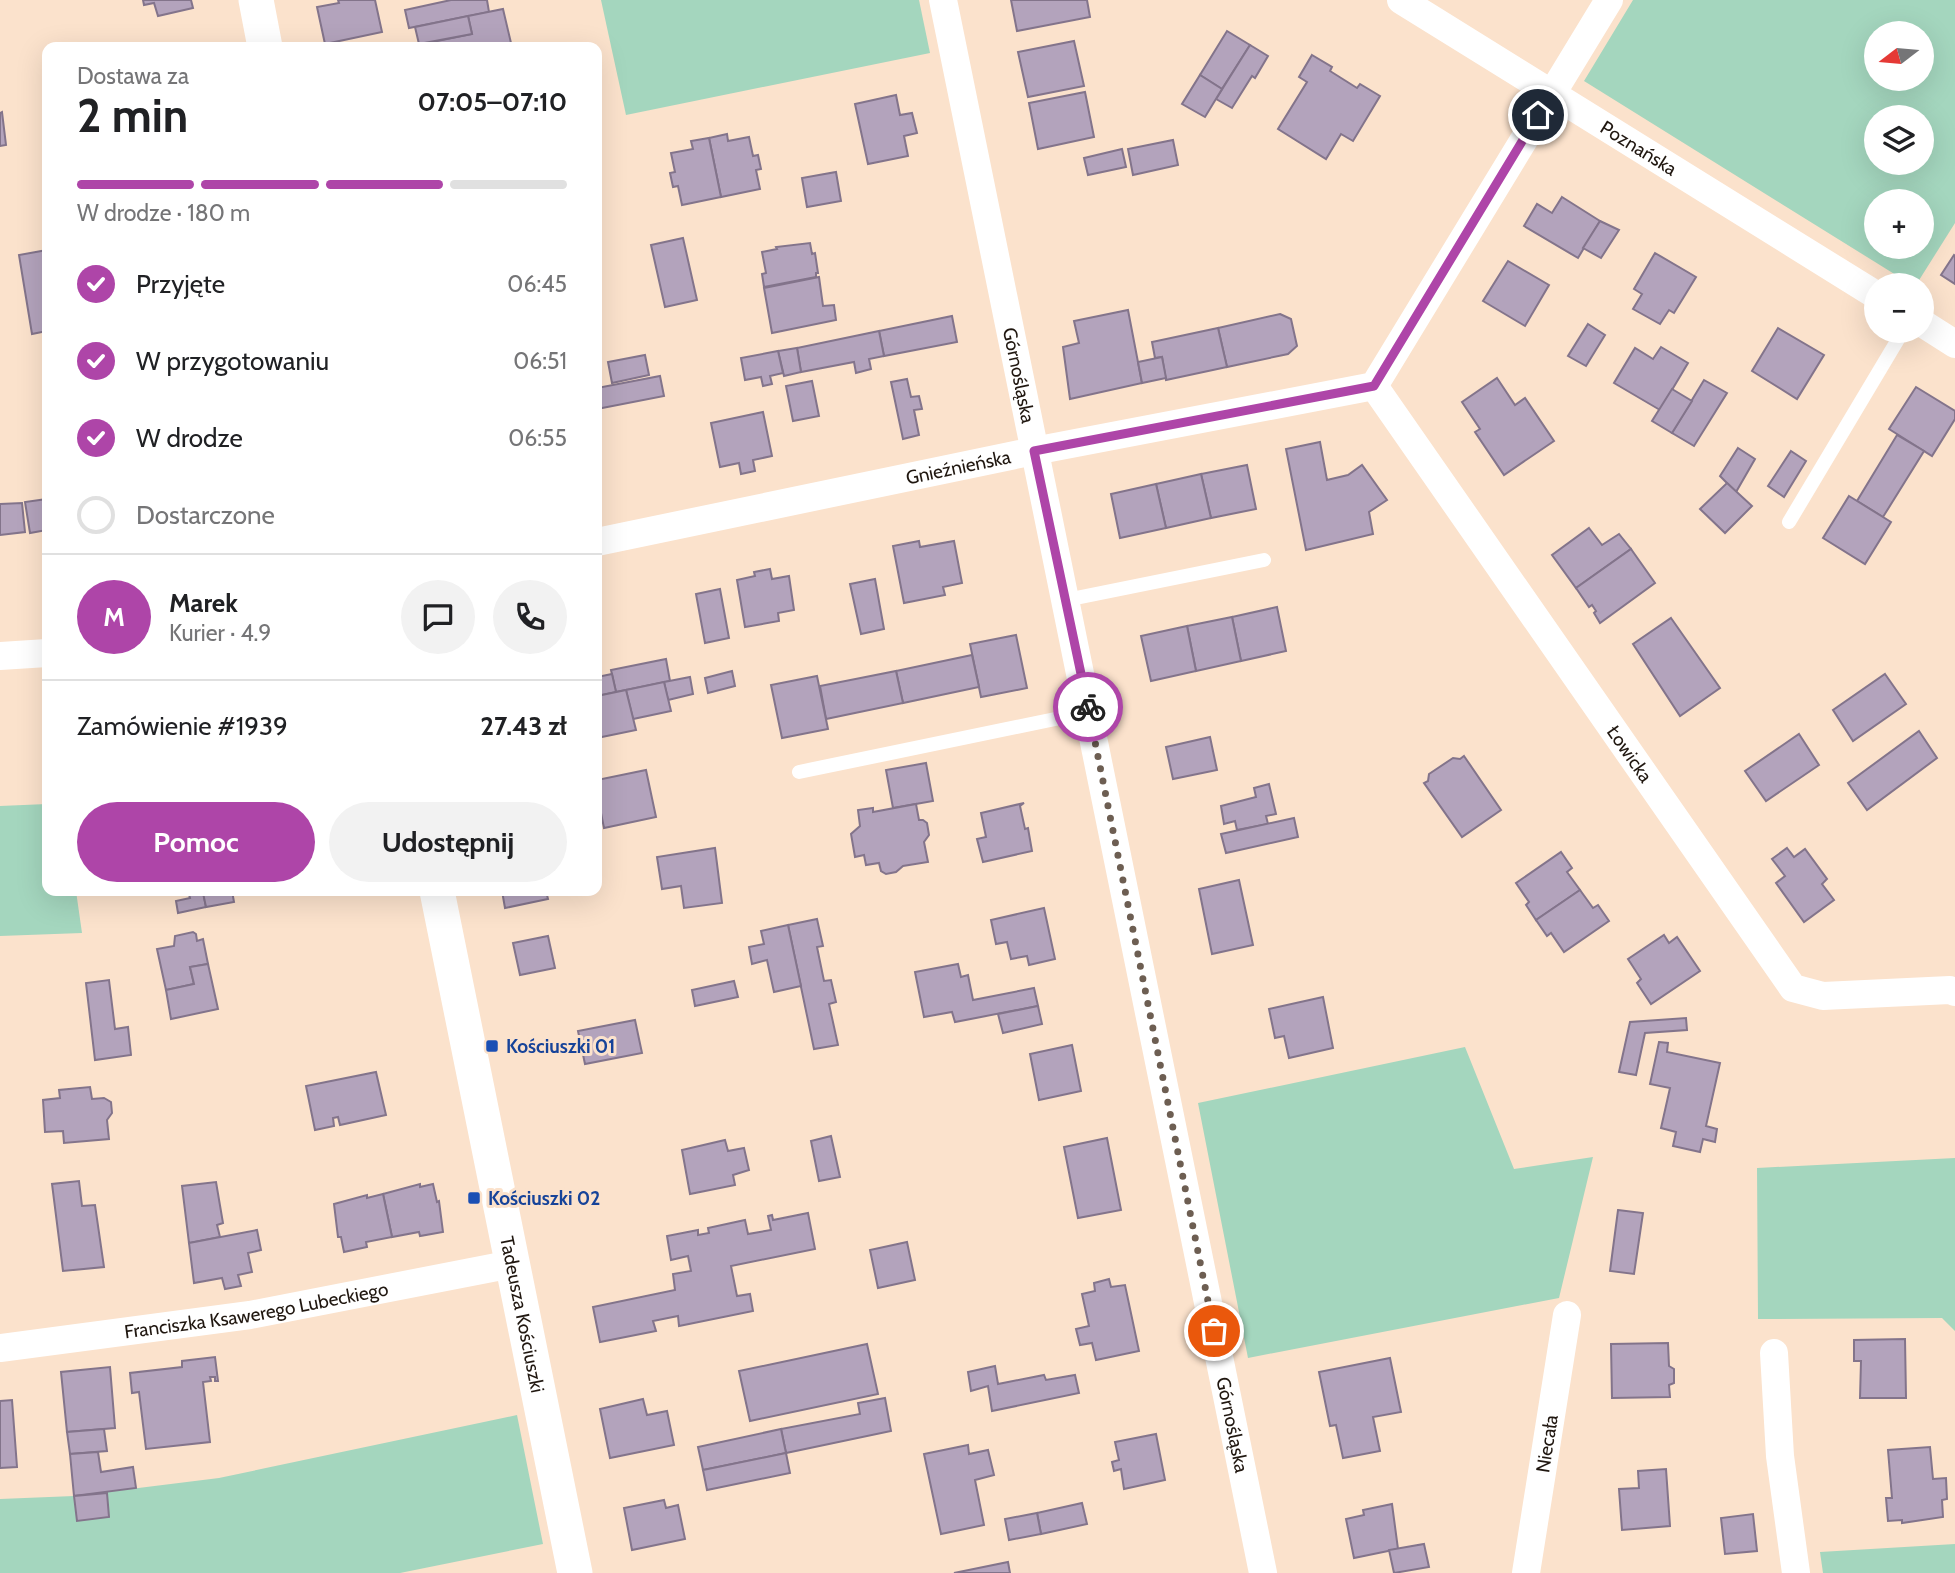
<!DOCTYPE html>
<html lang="pl">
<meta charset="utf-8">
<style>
body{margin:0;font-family:Cabin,sans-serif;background:#f2f2f2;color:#202124;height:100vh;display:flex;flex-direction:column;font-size:26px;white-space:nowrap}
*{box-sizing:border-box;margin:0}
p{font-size:23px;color:#757577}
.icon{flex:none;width:38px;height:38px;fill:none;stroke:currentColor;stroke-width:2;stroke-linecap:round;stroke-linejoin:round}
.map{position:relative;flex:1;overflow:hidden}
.drawer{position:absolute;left:42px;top:42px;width:560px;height:854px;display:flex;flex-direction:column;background:#fff;border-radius:14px;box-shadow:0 7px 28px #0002}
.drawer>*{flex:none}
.needle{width:46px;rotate:254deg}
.controls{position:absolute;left:1864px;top:21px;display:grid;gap:14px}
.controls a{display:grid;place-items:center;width:70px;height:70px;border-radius:50%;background:#fff;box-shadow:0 7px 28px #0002;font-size:35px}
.pin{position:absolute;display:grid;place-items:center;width:60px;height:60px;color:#fff;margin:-30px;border:4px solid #fff;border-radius:50%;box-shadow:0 2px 7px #0007}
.courier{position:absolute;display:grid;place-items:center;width:70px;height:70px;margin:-35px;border:5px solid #ae45a8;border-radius:50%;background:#fff;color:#222;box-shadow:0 2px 9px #0007}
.headline em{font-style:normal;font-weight:700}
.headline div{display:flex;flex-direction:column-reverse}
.headline{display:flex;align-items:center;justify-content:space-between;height:119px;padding:0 35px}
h1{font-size:46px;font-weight:700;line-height:52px}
.bar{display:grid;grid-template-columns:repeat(4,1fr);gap:10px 7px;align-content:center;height:84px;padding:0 35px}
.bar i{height:9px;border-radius:5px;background:#e0e0e0}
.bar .active{background:#ae45a8}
.bar p{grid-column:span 4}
.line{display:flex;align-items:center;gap:18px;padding:0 35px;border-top:2px solid #e0e0e0}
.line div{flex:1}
.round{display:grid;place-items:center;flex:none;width:74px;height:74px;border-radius:37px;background:#f2f2f2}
ol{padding:0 35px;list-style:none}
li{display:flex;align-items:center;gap:21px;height:77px}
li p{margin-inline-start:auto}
li .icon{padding:7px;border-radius:50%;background:#ae45a8;color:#fff;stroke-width:4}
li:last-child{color:#757577}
li i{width:38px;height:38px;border:4px solid #e0e0e0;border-radius:50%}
.button{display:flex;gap:14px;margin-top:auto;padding:14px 35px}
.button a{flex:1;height:80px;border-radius:42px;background:#ae45a8;color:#fff;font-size:28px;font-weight:700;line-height:80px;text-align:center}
.button a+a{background:#f2f2f2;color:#202124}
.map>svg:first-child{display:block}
</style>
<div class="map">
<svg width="1955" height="1573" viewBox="0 0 1955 1573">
<rect width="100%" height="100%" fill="#fbe2cc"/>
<g fill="#a4d6be" fill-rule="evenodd">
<path d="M601,0H919L930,53L626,115Z"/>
<path d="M1633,0H1955V223L1916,285H1912L1584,81ZM1876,33H1922V79H1876ZM1876,117H1922V163H1876ZM1876,201H1922V247H1876Z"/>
<path d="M47,804V891H76L82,933L0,936V806Z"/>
<path d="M1465,1047L1514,1169L1593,1157L1559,1298L1248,1358L1198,1103Z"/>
<path d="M1955,1158V1331L1942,1318L1758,1319L1757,1168Z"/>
<path d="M517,1415L543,1544L400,1573H0V1499L74,1496L219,1478Z"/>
<path d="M1955,1544V1573H1823L1820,1552Z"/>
</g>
<g fill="#b3a3bc" stroke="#83748b" stroke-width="2">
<path d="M143,0H191L193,8L158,16L154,3L144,5Z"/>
<path d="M338,0H375L382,32L325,44L317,7L339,3Z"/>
<path d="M451,0H487L489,12L409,28L405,10Z"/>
<path d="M1011,0H1087L1090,17L1017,31Z"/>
<path d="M503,9L511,43L488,47H423L422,44L472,34L468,16Z"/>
<path d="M468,16L472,34L419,44L415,27Z"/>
<path d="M1227,31L1250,45L1222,89L1200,75Z"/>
<path d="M1074,41L1084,86L1028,97L1018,52Z"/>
<path d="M1250,45L1268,56L1255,78L1252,76L1232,108L1216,99Z"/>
<path d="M1312,55L1332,67L1330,71L1357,88L1360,84L1380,96L1353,141L1341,134L1326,159L1278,129L1307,82L1299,77Z"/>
<path d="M1200,75L1222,89L1205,117L1182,104Z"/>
<path d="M1085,92L1094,137L1038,149L1029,103Z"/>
<path d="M896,95L900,115L912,113L917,133L904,136L908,156L868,164L855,104Z"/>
<path d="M2,112L6,145L0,146V113Z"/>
<path d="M727,134L728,141L749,137L753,156L758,155L761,169L756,170L760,189L721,197L709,138Z"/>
<path d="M709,138L721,197L682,205L678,186L673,187L670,173L675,172L671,153L693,149L691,141Z"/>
<path d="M1173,140L1178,165L1133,175L1128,149Z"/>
<path d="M1122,149L1126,167L1088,175L1084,158Z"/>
<path d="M836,172L841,201L807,207L802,178Z"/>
<path d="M1562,197L1600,221L1578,258L1524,226L1537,204L1552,213Z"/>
<path d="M1600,221L1619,230L1601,258L1583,248Z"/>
<path d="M683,238L697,300L665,307L651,245Z"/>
<path d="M810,243L812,254L815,253L818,273H816V277L764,287L762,274L766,273L762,252L777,249L776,247Z"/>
<path d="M47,250V331L32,334L19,255Z"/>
<path d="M1655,253L1696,277L1674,313L1669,310L1660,324L1633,309L1642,294L1634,289Z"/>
<path d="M1954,255L1955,256V284L1941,275Z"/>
<path d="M1508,261L1549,285L1525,326L1483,301Z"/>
<path d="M819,277L823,306L834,305L836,320L772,333L764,288Z"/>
<path d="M1128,310L1142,383L1070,399L1063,347L1079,343L1074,321Z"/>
<path d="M1280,314L1291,319L1297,346L1288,354L1227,367L1218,328Z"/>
<path d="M952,316L957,342L884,356L879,331Z"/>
<path d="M1588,324L1605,335L1586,366L1568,356Z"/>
<path d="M1218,328L1227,367L1166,380L1162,357L1155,358L1152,342Z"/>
<path d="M1778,328L1824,355L1797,399L1752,371Z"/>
<path d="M879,331L884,356L869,359L871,369L856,373L854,362L801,372L797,348Z"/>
<path d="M1661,347L1688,363L1660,410L1614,383L1635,348L1653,359Z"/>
<path d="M797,348L801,372L784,376L778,351Z"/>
<path d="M778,351L783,373L770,376L772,384L763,386L761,377L745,380L741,358Z"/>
<path d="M645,355L649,375L612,383L608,362Z"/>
<path d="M1162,357L1166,378L1142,383L1138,362Z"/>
<path d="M660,376L664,396L597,409V388Z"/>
<path d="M1497,378L1515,405L1525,398L1554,441L1504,475L1475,432L1480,429L1462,402Z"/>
<path d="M907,379L911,397L919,396L922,409L914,410L919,435L903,439L891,382Z"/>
<path d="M1704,380L1727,393L1694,446L1672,433Z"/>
<path d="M812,381L819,416L793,421L786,386Z"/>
<path d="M1916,387L1955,411V419L1932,456L1889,429Z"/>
<path d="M1672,389L1692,401L1672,433L1652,421Z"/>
<path d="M763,412L772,456L753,460L755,471L741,474L739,463L720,467L711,423Z"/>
<path d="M1897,435L1924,451L1883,517L1857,501Z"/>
<path d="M1320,442L1327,480L1348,475L1362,465L1387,500L1369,512L1373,534L1306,550L1286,449Z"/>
<path d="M1738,448L1755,459L1736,492L1720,476Z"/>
<path d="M1791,451L1806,461L1784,497L1768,486Z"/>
<path d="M1247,465L1256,509L1211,518L1201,474Z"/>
<path d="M1201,474L1211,518L1166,528L1156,484Z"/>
<path d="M1727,483L1752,506L1725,533L1700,509Z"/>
<path d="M1156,484L1166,528L1120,538L1111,494Z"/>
<path d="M1849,496L1891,522L1865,564L1823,538Z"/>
<path d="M47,499V530L30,533L25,502Z"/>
<path d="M22,503L25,532L0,535V504Z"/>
<path d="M1589,528L1602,545L1619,534L1631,549L1576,588L1552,555Z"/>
<path d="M919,541L920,547L954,541L962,583L943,587L945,595L904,603L893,546Z"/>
<path d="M1631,549L1655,583L1600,623L1594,613L1596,611L1592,605L1589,607L1576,588Z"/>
<path d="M770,569L772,579L789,576L794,610L778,613L779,621L745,627L737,580L755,576L754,572Z"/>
<path d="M875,579L884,629L861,634L850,584Z"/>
<path d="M720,589L729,638L705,643L696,594Z"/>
<path d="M1277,607L1286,651L1241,661L1232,617Z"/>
<path d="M1232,617L1241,661L1196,671L1187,626Z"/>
<path d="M1671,618L1720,688L1680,716L1633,644Z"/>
<path d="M1187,626L1196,671L1151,681L1141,636Z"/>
<path d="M1016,635L1027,688L981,697L970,644Z"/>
<path d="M972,655L979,687L903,703L896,671Z"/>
<path d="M666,659L670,681L616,692L611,670Z"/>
<path d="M732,671L735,686L708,693L705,678Z"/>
<path d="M896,671L903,703L826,719L820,686Z"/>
<path d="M612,674L616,692L597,696V677Z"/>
<path d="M1885,674L1906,704L1853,741L1833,710Z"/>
<path d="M817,676L828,729L782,738L771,685Z"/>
<path d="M690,677L693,694L668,700L664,682Z"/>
<path d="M664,682L671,711L633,719L626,690Z"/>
<path d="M626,690L636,730L597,738V696Z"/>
<path d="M1919,731L1937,758L1867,810L1848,783Z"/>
<path d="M1799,734L1819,765L1766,801L1745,771Z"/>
<path d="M1210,737L1217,770L1173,779L1166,747Z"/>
<path d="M1464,756L1501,810L1462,837L1424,783L1428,781L1429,774L1453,758L1460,759Z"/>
<path d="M926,763L933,801L893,808L886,770Z"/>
<path d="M646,770L656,817L604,828L600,808L598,809L597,804V780Z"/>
<path d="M1269,784L1276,814L1266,816L1268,824L1237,830L1235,821L1224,824L1221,806L1256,797L1254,788Z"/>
<path d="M1024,803L1020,806L1025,829L1028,828L1032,851L983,862L977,839L986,837L981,813Z"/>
<path d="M916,804L919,820H923L927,823L929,835L924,842L928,862L903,866L896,872L886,874L881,871L879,863L866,865L864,855L855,857L851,834L860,826L858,810L873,808V812Z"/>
<path d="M1294,818L1298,837L1226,853L1221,834Z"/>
<path d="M715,848L722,903L684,908L681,886L662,889L657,857Z"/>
<path d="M1787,848L1794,857L1805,849L1827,879L1822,884L1834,900L1804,922L1776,883L1785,876L1772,859Z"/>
<path d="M1561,852L1572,868L1567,872L1580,890L1536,920L1526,905L1529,902L1516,883Z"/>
<path d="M1239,880L1253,945L1212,954L1199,889Z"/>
<path d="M1580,890L1593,908L1598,905L1609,921L1564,952L1551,933L1547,936L1536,920Z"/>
<path d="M188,891H203L206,907L178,913L176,901L190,898Z"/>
<path d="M212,891H232L234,902L206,907L203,893Z"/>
<path d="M502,891H546L548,899L505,908Z"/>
<path d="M1044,908L1055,959L1029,965L1027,956L1011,959L1007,942L996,944L991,920Z"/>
<path d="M817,919L823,946L817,947L824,981L831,980L836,1002L829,1004L838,1045L814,1049L788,925Z"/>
<path d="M788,925L801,986L774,992L767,960L752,964L749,947L764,944L761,931Z"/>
<path d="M193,932L196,934L197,941L203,939L208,964L190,967L194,984L166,990L157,949L174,946L175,936Z"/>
<path d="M1664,935L1669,943L1677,937L1700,971L1651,1004L1637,983L1641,979L1628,959Z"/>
<path d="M548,936L555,968L520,975L513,943Z"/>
<path d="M208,964L218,1009L171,1019L166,990L194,984L190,967Z"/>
<path d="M958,964L961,977L968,975L973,1000L1034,988L1038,1006L955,1022L952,1012L924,1017L915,972Z"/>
<path d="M109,980L115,1029L128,1027L131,1055L95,1060L86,983Z"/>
<path d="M734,981L738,997L695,1006L692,990Z"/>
<path d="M1323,997L1333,1048L1289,1058L1284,1036L1275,1038L1269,1009Z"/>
<path d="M1038,1006L1042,1024L1003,1033L998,1014Z"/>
<path d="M1686,1018L1687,1030L1645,1033L1636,1075L1619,1072L1630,1022Z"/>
<path d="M635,1020L642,1053L585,1064L578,1031Z"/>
<path d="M1659,1042L1668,1043L1667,1052L1720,1063L1706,1126L1717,1129L1715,1142L1703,1139L1700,1152L1673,1146L1676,1132L1661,1128L1670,1088L1650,1084Z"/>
<path d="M1072,1045L1081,1091L1039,1100L1030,1054Z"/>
<path d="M376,1072L386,1115L340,1125L338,1117L333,1118L334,1126L315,1130L306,1086Z"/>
<path d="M90,1087L92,1099L104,1098L111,1102L112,1113L107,1120L109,1139L64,1143L63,1131L45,1132L43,1100L60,1098L59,1090Z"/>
<path d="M831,1136L840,1177L819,1181L811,1141Z"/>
<path d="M1107,1138L1121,1210L1078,1218L1064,1147Z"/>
<path d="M725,1140L728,1151L744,1148L749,1170L733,1175L735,1185L690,1194L682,1150Z"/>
<path d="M79,1181L82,1206L95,1205L104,1267L63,1271L52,1184Z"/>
<path d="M216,1182L223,1223L217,1225L220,1237L189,1243L182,1186Z"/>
<path d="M420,1184V1187L433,1184L437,1202L439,1201L443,1232L420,1236L419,1232L392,1237L383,1194Z"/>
<path d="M383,1194L392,1237L366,1242L367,1247L344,1252L341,1237H338L334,1204L367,1195V1198Z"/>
<path d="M1618,1210L1643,1213L1634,1274L1610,1271Z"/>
<path d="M808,1213L815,1249L731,1266L737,1296L750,1294L753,1311L679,1326L678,1316L653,1321L656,1331L600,1342L593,1307L675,1290L673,1274L691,1271L688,1256L671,1260L667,1236L698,1230V1235L709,1233L708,1228L745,1220L748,1234L771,1230L768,1216L772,1215L773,1220Z"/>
<path d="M257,1230L261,1250L248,1253L252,1272L238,1275L241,1286L225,1289L222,1278L194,1283L189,1243Z"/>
<path d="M907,1242L915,1280L878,1288L870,1250Z"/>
<path d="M1109,1279L1111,1287L1125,1285L1139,1351L1096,1360L1092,1343L1080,1345L1076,1329L1089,1326L1082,1294L1095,1291L1094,1283Z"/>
<path d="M1905,1339L1906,1398H1860L1861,1361H1854V1340Z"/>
<path d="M1668,1343L1669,1366L1674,1369V1383L1669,1385L1670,1397L1612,1398L1611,1344Z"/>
<path d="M867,1344L878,1394L750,1421L739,1371Z"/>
<path d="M215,1357L218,1381H215V1377H210L211,1381L203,1382L210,1442L146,1449L139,1392L132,1393L130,1373L182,1367V1361Z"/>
<path d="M1390,1358L1401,1412L1373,1417L1380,1451L1343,1458L1336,1425L1330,1426L1319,1372Z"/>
<path d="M995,1366L998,1384L1044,1375L1046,1380L1075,1375L1079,1393L992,1411L988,1386L971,1391L968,1372Z"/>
<path d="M110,1367L115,1428L67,1432L61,1372Z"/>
<path d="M885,1398L891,1431L786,1453L781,1429L860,1414L858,1403Z"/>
<path d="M643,1399L647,1415L667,1411L674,1445L610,1458L600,1409Z"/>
<path d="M12,1400L17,1467L0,1468V1401Z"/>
<path d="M104,1429L107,1451L70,1454L67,1432Z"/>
<path d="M781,1429L786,1453L703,1470L698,1447Z"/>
<path d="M1156,1434L1165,1480L1124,1489L1121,1469L1114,1471L1112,1462L1119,1460L1115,1442Z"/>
<path d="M968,1445L969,1454L988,1450L994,1475L975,1480L984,1525L941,1534L924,1454Z"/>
<path d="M1930,1447L1933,1479L1946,1478L1947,1499L1942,1500L1943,1517L1902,1523V1520L1888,1521L1886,1498H1892L1888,1450Z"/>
<path d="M98,1452L101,1472L133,1467L136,1488L74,1496L70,1454Z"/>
<path d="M786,1453L790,1473L707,1490L703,1470Z"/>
<path d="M1666,1469L1670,1526L1622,1530L1619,1489L1639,1488L1638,1471Z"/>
<path d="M107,1493L109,1517L77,1521L74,1496Z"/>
<path d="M664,1500L666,1508L678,1505L685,1539L632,1550L624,1508Z"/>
<path d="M1082,1503L1087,1524L1041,1534L1037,1513Z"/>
<path d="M1392,1504L1398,1549L1354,1558L1346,1519L1364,1515L1363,1510Z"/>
<path d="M1037,1513L1041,1534L1009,1540L1005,1519Z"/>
<path d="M1753,1514L1757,1551L1725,1554L1721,1518Z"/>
<path d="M1424,1544L1429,1567L1394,1573L1389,1550Z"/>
<path d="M1008,1562L1010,1573H954Z"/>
</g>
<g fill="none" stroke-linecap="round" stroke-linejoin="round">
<g stroke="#fff" stroke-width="14">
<path d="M1789,522L1903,331"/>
<path d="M1066,600L1264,560"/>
<path d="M799,772L1089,712"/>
</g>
<g stroke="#fff" stroke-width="28">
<path id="s1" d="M943,0L1263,1573"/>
<path id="s2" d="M1401,0L1876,295"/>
<path d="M1922,323L1955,344"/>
<path id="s3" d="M1374,386L1793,988L1823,996L1950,990L1955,992"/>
<path id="s4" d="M597,542L1034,451L1374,386L1609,0"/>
<path d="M0,656L47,653"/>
<path id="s5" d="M0,1348L250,1315L512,1264"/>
<path d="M1774,1353L1780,1456L1796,1573"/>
<path id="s6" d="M1526,1573L1567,1315"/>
</g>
<g stroke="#fff" stroke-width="35">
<path d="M256,0L265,47"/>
<path id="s7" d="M437,891L575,1573"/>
</g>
</g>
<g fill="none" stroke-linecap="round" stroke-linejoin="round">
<path stroke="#6d5e52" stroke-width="7" stroke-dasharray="0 12.6" d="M1088,707L1214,1331"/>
<path stroke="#ae45a8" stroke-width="9" d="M1088,707L1034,451L1374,386L1538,115"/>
</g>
<g fill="#1a4fb4" stroke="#fbe2cc" stroke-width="2.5">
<rect x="485" y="1039" width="14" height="14" rx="3.5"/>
<rect x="467" y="1191" width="14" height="14" rx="3.5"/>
</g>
<g text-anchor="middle" stroke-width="6" stroke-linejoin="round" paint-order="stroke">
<g font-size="19" fill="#201710" stroke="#fbe2cc">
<text dy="7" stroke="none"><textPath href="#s2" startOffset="280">Poznańska</textPath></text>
<text dy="7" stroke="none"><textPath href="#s1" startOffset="383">Górnośląska</textPath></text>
<text dy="7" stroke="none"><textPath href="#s4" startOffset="369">Gnieźnieńska</textPath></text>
<text dy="7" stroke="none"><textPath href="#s3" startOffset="448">Łowicka</textPath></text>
<text dy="7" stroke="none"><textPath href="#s5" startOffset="259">Franciszka Ksawerego Lubeckiego</textPath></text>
<text dy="7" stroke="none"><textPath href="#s7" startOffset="432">Tadeusza Kościuszki</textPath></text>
<text dy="7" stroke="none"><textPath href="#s1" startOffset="1454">Górnośląska</textPath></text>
<text dy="7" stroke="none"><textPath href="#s6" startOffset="131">Niecała</textPath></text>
</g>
<g font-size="19" font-weight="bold" fill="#164399" stroke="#fbe2cc" text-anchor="start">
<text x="506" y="1053">Kościuszki 01</text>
<text x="488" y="1205">Kościuszki 02</text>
</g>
</g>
</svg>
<div class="controls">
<a><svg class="needle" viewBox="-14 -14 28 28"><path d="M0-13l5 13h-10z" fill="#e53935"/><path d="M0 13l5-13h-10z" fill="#757577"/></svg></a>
<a><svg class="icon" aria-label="layers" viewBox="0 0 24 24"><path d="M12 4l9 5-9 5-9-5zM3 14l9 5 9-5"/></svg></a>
<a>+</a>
<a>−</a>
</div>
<div class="pin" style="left:1214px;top:1331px;background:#ea580c"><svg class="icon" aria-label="bag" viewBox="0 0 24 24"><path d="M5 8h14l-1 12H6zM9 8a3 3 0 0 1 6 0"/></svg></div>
<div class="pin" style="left:1538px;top:115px;background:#1f2937"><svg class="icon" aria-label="home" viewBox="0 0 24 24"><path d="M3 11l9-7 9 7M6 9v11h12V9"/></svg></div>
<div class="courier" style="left:1088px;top:707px"><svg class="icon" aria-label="bike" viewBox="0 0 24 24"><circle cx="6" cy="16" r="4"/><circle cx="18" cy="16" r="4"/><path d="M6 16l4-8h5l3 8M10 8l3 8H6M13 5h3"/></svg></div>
<section class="drawer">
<div class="headline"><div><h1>2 min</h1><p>Dostawa za</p></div><em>07:05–07:10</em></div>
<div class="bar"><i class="active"></i><i class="active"></i><i class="active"></i><i></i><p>W drodze · 180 m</p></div>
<ol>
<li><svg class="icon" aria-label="check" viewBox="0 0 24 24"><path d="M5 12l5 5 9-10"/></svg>Przyjęte<p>06:45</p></li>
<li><svg class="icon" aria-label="check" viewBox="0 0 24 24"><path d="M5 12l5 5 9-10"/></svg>W przygotowaniu<p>06:51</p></li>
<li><svg class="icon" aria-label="check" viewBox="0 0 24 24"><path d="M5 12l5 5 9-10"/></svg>W drodze<p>06:55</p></li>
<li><i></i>Dostarczone</li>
</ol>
<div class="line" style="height:126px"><b class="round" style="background:#ae45a8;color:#fff">M</b><div><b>Marek</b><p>Kurier · 4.9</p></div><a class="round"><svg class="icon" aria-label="chat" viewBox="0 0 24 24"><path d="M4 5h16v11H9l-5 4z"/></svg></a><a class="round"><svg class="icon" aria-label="phone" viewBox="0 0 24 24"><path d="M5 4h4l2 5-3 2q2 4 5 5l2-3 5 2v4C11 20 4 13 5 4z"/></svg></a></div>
<div class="line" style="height:91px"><div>Zamówienie #1939</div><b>27.43 zł</b></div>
<div class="button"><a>Pomoc</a><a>Udostępnij</a></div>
</section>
</div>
